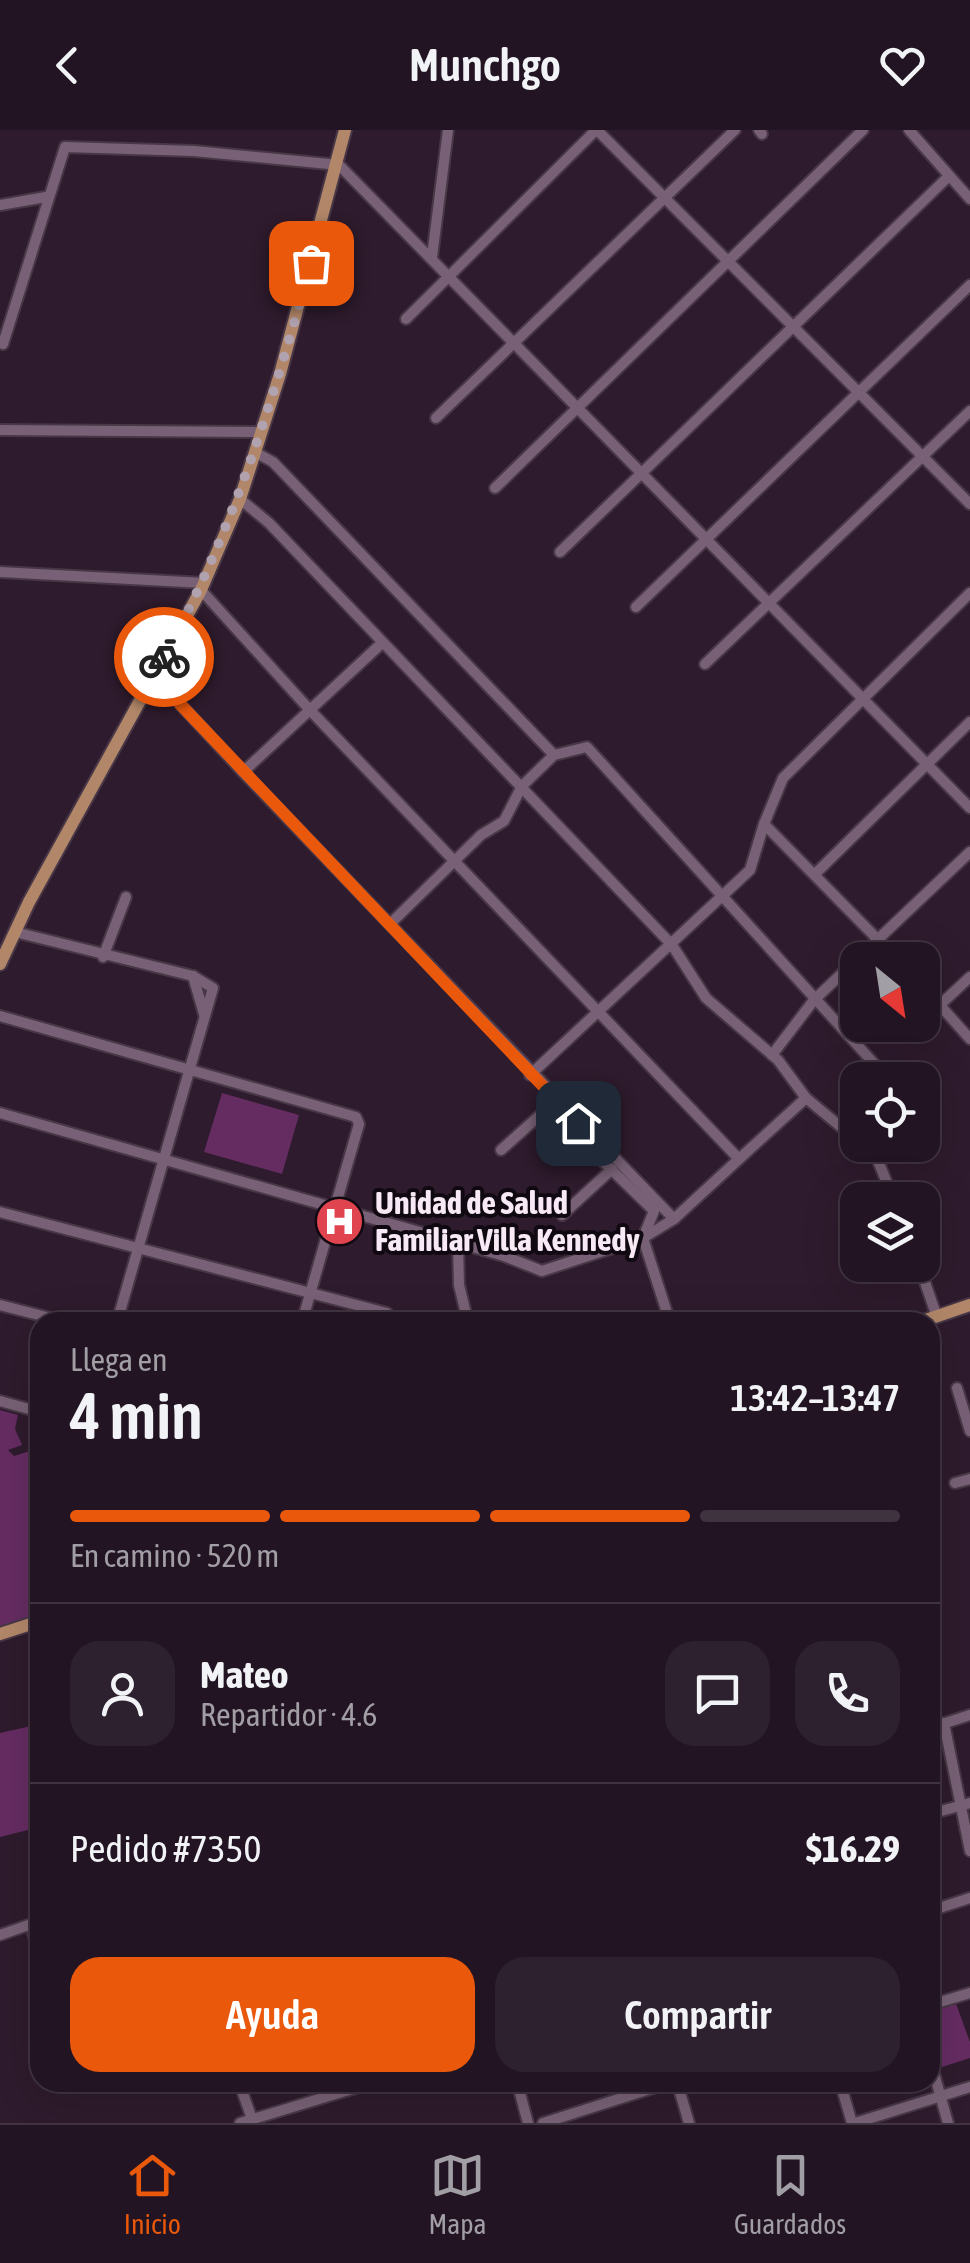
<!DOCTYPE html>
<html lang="es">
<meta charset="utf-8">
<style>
body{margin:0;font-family:"Asap Condensed",sans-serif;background:#2e212f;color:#f1f3f6;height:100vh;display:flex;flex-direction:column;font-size:38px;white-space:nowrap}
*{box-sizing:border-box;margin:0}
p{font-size:32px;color:#a29ea5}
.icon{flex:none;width:55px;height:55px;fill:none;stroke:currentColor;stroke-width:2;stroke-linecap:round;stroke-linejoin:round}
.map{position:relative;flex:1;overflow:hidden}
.drawer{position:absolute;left:30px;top:1182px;width:910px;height:780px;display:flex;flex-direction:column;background:#221422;border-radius:30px;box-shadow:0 10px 40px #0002,0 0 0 2px #3f3340}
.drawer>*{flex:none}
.needle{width:65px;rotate:150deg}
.fabs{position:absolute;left:840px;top:812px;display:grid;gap:20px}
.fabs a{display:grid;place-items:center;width:100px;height:100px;border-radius:20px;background:#221422;box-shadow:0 10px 40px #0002,0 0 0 2px #3f3340;font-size:50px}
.pin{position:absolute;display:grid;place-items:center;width:85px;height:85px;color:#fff;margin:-42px;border-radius:20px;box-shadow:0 5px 15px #0006}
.courier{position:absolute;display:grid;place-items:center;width:100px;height:100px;margin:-50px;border:8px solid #ea580c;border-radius:50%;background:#fff;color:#222;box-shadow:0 2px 12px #0007}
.headline em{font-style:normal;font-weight:600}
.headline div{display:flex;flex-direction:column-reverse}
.headline{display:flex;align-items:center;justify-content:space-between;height:170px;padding:0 40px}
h1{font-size:65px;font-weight:600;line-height:75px}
.bar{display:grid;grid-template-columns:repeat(4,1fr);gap:15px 10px;align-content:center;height:120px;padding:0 40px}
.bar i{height:12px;border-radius:8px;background:#3f3340}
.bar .active{background:#ea580c}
.bar p{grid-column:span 4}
.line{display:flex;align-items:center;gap:25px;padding:0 40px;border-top:2px solid #3f3340}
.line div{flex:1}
.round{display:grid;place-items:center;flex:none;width:105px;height:105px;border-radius:30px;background:#2e212f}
.button{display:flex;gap:20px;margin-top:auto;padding:20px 40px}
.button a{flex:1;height:115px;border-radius:30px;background:#ea580c;color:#fff;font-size:40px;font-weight:600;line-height:115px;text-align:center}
.button a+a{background:#2e212f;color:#f1f3f6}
header{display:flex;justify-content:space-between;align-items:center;height:130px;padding:0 40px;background:#221422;font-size:45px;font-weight:600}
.dock{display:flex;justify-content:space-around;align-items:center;height:140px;border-top:2px solid #3f3340;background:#221422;font-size:28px;color:#a29ea5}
.dock a{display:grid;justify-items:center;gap:5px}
.dock .active{color:#ea580c}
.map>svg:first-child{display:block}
</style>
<header><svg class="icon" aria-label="back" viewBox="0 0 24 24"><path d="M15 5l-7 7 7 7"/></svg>Munchgo<svg class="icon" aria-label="heart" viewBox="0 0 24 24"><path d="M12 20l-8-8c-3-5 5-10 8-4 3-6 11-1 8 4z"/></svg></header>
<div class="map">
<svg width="970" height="1993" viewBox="0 0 970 1993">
<rect width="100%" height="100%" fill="#2e1b2d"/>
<g fill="#652c62">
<path d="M222,963L299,985L282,1044L204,1022Z"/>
<path d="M0,1280L18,1285L15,1299L22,1315L8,1320L14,1326L40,1318V1496L0,1508Z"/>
<path d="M40,1594V1697L0,1707V1603Z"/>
<path d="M955,1871L970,1912V1928L942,1937L930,1902V1878Z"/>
</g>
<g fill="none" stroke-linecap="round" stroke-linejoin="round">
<defs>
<g id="minor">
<path d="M597,0L970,374"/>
<path d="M759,0L762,4"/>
<path d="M909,0L970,69"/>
<path d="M0,75L46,67"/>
<path d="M432,127L448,0"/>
<path d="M406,189L596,0"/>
<path d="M3,214L65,17L194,21L339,35L970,678"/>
<path d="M436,288L735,0"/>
<path d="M0,300L261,302"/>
<path d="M255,322L273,332L554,625"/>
<path d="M495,358L863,0"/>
<path d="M240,369L269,393L672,815L706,868L778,930L806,968"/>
<path d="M560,422L949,46"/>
<path d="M0,442L204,453"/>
<path d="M636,477L970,155"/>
<path d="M705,534L970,281"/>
<path d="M159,537L180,574L243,642L674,1089"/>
<path d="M243,642L382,513"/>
<path d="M815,744L970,592"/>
<path d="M392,792L481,705L504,691L522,656L554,625L587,617L889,950"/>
<path d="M15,802L193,846L213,858L117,1192"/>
<path d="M103,827L126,767"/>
<path d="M898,830L764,694L783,648L970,463"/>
<path d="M193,846L204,884"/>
<path d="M922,855L970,909"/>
<path d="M941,874L970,847"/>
<path d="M0,886L356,987L359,994L302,1192"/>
<path d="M772,925L814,870L970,722"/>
<path d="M530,945L750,740L764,694"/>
<path d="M0,983L504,1126L542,1141L643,1108L674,1089L739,1029L309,579L201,460"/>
<path d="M880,1015L874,1021L894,1070"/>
<path d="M501,1020L548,978L654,1081L643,1108L670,1192"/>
<path d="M739,1029L806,968L858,1011"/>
<path d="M0,1082L387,1183"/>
<path d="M562,1085L612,1039"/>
<path d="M458,1114L459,1155L468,1192"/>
<path d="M919,1135L937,1187"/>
<path d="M0,1175L66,1192"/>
<path d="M644,1192L668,1185"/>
<path d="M957,1258L970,1301"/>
<path d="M0,1271L40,1282"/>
<path d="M955,1353L970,1349"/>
<path d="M944,1593L970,1721"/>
<path d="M930,1598L970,1585"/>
<path d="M930,1684L970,1673"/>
<path d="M930,1781L970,1768"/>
<path d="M31,1794L40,1829"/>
<path d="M0,1805L40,1791"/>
<path d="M930,1875L970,1863"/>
<path d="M930,1929L948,1993"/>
<path d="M239,1952L252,1989"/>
<path d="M517,1952L528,1993"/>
<path d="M677,1952L689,1993"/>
<path d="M840,1952L852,1993"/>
<path d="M240,1993L375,1952"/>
<path d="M543,1993L672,1952"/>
<path d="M855,1993L970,1957"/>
</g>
<g id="major">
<path d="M0,834L29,772L201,460L240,369L280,244L345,0"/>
<path d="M920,1192L970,1175"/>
<path d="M0,1504L40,1491"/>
</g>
</defs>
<use href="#minor" stroke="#483746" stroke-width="14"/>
<use href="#major" stroke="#483746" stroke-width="16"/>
<use href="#minor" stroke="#786176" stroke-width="10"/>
<use href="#major" stroke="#b28769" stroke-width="12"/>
</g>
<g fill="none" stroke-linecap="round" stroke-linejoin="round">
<path stroke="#b1a2b0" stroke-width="10" stroke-dasharray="0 18" d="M164,527C233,402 273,270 311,133"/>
<path stroke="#ea580c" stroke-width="12" d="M164,527L158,537L180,574L578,993"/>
</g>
<defs>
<symbol id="hospital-disc" viewBox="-11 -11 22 22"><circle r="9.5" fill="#e0444e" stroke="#110911"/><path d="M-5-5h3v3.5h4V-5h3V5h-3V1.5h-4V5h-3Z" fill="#fff"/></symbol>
</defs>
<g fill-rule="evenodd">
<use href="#hospital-disc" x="312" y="1064" width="55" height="55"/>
</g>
<g text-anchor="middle" stroke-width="8" stroke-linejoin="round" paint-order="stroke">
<g font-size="32" font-weight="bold" fill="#f7eaf6" stroke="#110911" text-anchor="start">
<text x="375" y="1084">Unidad de Salud<tspan x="375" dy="37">Familiar Villa Kennedy</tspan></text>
</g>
</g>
</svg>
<div class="fabs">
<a><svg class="needle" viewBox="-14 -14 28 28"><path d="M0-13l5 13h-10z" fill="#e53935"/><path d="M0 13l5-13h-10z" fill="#a29ea5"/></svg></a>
<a><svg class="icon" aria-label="locate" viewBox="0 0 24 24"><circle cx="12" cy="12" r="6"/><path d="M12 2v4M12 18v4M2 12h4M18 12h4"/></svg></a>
<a><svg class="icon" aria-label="layers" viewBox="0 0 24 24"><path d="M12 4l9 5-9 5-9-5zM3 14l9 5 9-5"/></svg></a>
</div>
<div class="pin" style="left:311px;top:133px;background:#ea580c"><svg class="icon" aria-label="bag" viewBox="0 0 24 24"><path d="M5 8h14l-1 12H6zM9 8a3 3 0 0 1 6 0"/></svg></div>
<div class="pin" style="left:578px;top:993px;background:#1f2937"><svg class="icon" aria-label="home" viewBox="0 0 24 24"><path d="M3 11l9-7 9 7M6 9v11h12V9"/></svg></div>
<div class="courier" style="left:164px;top:527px"><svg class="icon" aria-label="bike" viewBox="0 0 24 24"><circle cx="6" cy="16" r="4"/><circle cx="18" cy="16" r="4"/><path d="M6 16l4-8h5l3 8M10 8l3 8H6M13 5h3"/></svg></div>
<section class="drawer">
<div class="headline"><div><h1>4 min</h1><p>Llega en</p></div><em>13:42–13:47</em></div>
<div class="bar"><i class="active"></i><i class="active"></i><i class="active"></i><i></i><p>En camino · 520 m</p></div>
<div class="line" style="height:180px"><a class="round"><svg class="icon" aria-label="person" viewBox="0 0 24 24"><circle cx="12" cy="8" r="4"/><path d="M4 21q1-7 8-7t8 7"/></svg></a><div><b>Mateo</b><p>Repartidor · 4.6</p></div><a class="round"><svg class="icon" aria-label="chat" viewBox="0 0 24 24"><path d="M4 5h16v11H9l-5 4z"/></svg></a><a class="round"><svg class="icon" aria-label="phone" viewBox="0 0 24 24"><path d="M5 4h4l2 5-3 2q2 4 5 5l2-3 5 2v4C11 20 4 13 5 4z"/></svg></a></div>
<div class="line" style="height:130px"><div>Pedido #7350</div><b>$16.29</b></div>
<div class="button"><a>Ayuda</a><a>Compartir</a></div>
</section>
</div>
<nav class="dock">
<a class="active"><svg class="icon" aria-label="home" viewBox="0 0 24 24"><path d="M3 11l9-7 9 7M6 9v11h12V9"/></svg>Inicio</a>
<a><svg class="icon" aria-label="map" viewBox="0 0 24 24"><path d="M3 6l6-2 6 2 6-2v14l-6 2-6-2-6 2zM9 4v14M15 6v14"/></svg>Mapa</a>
<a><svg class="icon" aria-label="saved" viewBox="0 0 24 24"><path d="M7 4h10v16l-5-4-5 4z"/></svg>Guardados</a>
</nav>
